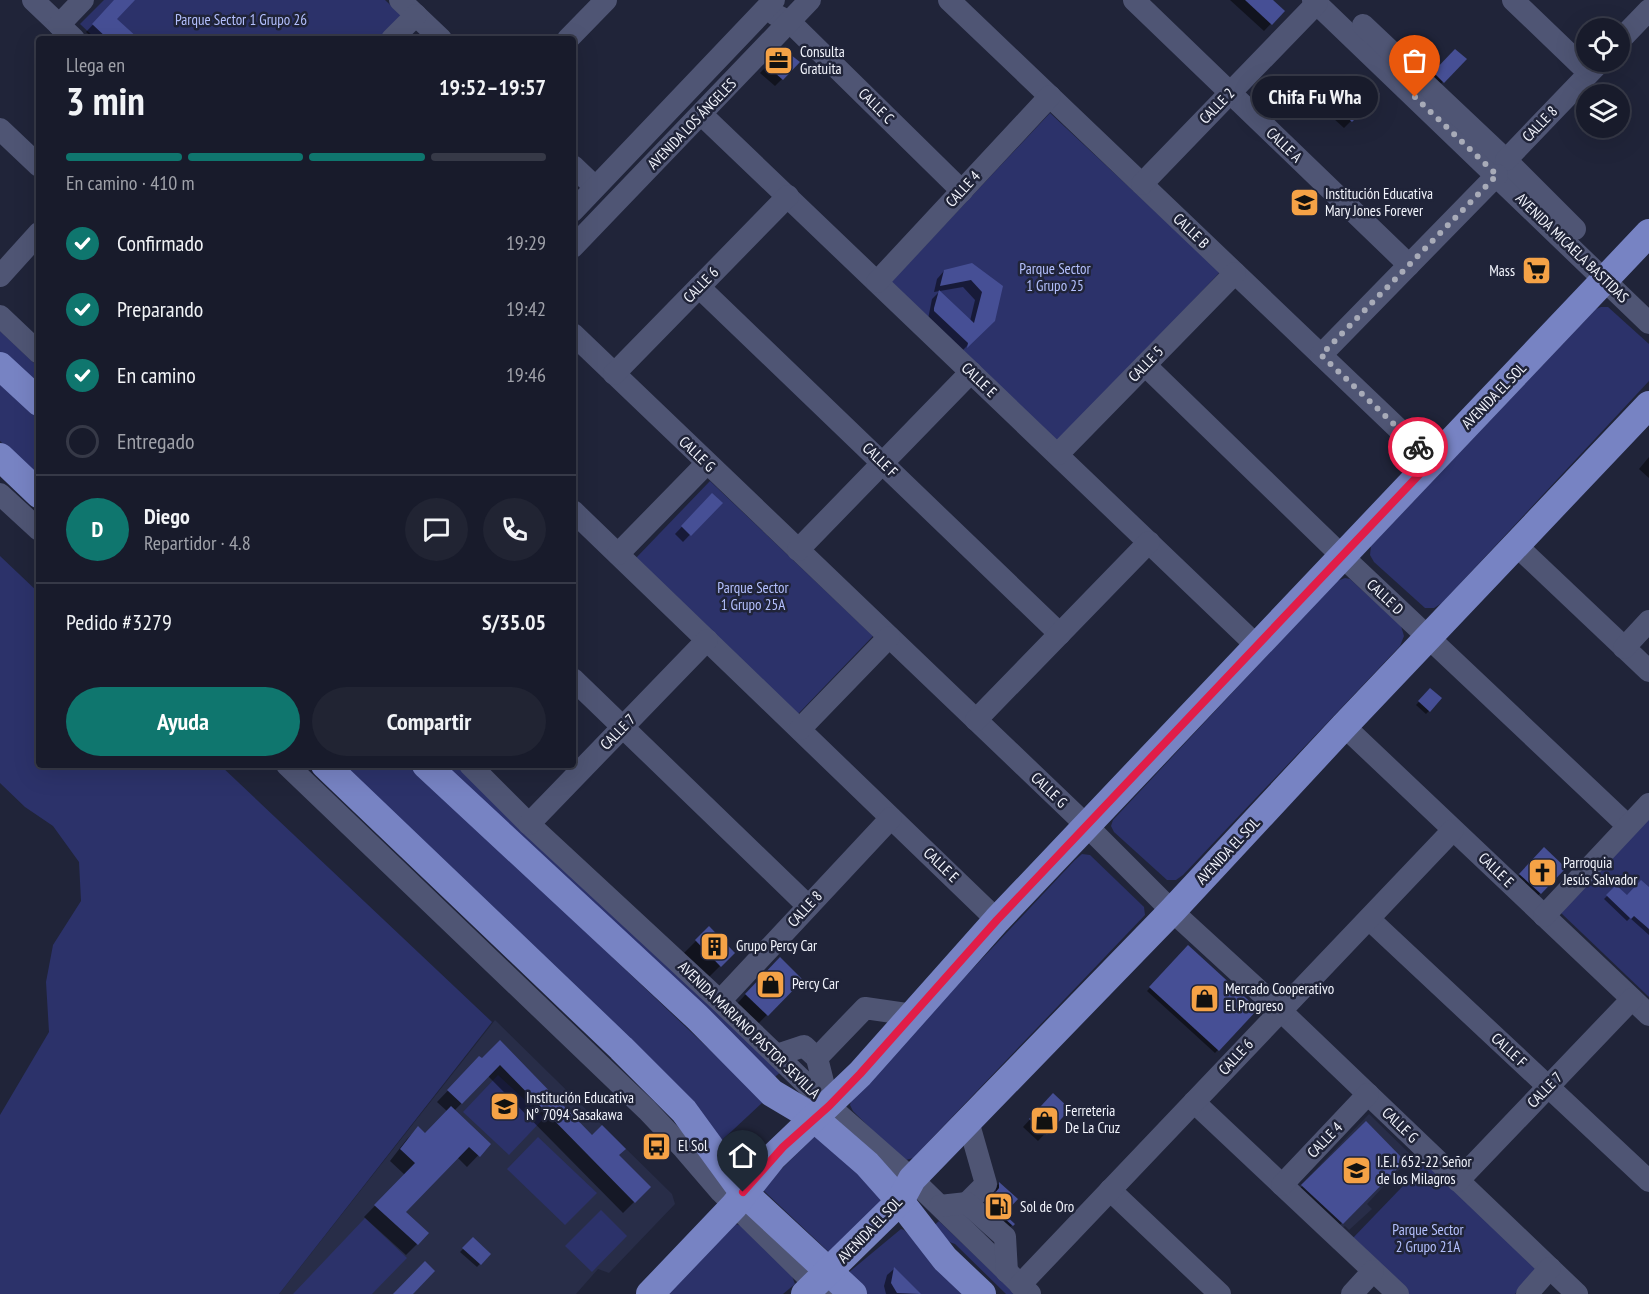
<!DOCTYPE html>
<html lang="es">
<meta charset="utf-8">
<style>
body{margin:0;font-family:"PT Sans Narrow",sans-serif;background:#212433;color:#f1f3f6;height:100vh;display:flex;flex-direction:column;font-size:22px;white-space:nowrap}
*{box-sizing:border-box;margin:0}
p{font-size:20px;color:#9fa1a9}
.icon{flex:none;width:33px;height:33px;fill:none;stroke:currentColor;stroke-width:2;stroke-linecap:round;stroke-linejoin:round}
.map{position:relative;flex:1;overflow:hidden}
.details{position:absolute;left:36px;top:36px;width:540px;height:732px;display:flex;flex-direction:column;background:#181b2b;border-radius:6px;box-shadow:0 6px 24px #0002,0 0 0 2px #363947}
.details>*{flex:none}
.tools{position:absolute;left:1576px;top:18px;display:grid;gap:12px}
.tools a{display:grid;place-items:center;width:54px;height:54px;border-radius:50%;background:#181b2b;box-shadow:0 6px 24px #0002,0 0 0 2px #363947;font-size:30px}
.pin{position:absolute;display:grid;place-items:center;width:51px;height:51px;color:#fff;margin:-62px -26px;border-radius:50% 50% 50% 0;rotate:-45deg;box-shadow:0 0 6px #0007}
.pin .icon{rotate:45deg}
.courier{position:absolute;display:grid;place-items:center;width:60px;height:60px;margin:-30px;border:4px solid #e11d48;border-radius:50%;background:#fff;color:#222;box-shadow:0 2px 8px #0007}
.bubble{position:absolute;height:42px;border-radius:21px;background:#181b2b;box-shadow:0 6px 24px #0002,0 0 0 2px #363947;font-size:20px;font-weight:800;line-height:42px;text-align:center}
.overview em{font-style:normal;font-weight:800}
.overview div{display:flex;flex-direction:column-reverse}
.overview{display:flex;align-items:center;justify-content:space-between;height:102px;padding:0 30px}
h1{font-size:39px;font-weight:800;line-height:45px}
.bar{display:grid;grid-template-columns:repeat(4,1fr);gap:9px 6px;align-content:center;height:72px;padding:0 30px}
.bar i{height:8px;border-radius:4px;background:#363947}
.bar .on{background:#0f766e}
.bar p{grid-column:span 4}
.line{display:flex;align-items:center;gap:15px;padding:0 30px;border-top:2px solid #363947}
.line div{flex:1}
.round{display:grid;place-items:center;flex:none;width:63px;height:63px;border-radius:32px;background:#212433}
ol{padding:0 30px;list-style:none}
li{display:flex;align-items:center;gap:18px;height:66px}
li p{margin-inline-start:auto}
li .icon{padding:6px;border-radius:50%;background:#0f766e;color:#fff;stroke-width:4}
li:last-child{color:#9fa1a9}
li i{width:33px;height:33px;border:3px solid #363947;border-radius:50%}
.primary-button{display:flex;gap:12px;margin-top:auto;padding:12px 30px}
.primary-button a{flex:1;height:69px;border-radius:36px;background:#0f766e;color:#fff;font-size:24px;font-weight:800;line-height:69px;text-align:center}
.primary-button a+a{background:#212433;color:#f1f3f6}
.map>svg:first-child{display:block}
</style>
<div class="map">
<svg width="1649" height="1294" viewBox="0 0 1649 1294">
<rect width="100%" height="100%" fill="#202439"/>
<g fill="#282d48">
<path d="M495,1020L672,1194L675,1204L609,1273L598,1269L576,1294H279Z"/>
<path d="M1369,1114L1412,1156L1367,1204L1372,1209L1349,1230L1345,1226L1343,1227L1300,1186Z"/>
</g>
<g fill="#2c326a">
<path d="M104,0H385L402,16L379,39H96L80,24Z"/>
<path d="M1050,113L1220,272L1058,444L891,282Z"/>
<path d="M1601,307H1608L1649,344V381L1442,603L1434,608H1425L1374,562L1370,555L1371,546L1596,309Z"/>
<path d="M0,331L39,368V388L0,352Z"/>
<path d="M0,380L39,416V478L0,441Z"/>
<path d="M710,481L873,636L798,714L635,559Z"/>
<path d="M0,556L39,593V765H220L492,1022L279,1294H0V1115L49,1032L46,982L53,945L81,901L79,862L53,826L25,807L0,783Z"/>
<path d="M1345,578L1350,579L1401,626L1404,636L1400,646L1183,875L1176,880H1167L1114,832L1111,826L1113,820L1337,581Z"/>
<path d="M342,765H410L750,1088L763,1102L719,1143Z"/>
<path d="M438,765H455L782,1071L770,1081Z"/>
<path d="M1649,818V997L1560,912Z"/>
<path d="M1082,854L1090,855L1144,907L1145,915L913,1158L906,1160L899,1157L853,1111L850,1105L853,1096L1075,860Z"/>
<path d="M498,1075L544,1118L509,1155L463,1112Z"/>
<path d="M816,1135L888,1195L831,1254L763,1190L764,1186Z"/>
<path d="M538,1137L597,1193L565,1225L507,1169Z"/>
<path d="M1427,1161L1540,1268L1515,1294H1408L1351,1240Z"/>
<path d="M601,1210L627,1236L592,1272L565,1246Z"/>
<path d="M365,1218L407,1258L372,1294H293Z"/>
<path d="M939,1221L1015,1294H1006L955,1244L941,1239L930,1229Z"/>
<path d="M736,1224L741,1226L792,1276L795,1284L783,1294H665L732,1225Z"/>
<path d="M901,1229L904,1230L972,1294H866L848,1273Z"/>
</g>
<g fill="#0007">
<path d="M116,0H133L114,19L136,39H94L86,32Z"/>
<path d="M1230,0H1271L1283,11L1264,31Z"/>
<path d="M782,50L798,63L775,86L760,73Z"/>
<path d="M1456,51L1464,59L1436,89L1427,81Z"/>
<path d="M1367,84L1378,94L1344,128L1333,118Z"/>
<path d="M972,265L993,320L962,351L928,319L932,299L939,292L970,321L975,300L963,287L934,292L937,279L944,271Z"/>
<path d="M1649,457V478L1639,469Z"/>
<path d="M712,495L720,503L683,542L675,534Z"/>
<path d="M1430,690L1440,699L1426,714L1416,705Z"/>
<path d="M1544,849L1564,868L1533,901L1513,882Z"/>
<path d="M1616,887L1627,897L1649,889V935L1630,918L1627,921L1604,899Z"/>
<path d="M709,928L733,953L705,981L681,956Z"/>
<path d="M1188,947L1256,1009L1215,1053L1147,991Z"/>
<path d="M768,970L801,980L756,1026L735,1006Z"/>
<path d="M500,1043L592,1137L617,1155L649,1187L623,1213L488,1076L454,1111L489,1144L467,1167L457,1157L403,1212L427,1234L406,1255L364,1217L405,1175L390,1161L407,1139L418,1128L425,1135L448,1112L437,1102L479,1058L482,1061Z"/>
<path d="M1046,1102L1068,1109L1038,1141L1023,1127Z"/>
<path d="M1366,1123L1403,1161L1331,1234L1291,1197Z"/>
<path d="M999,1184L1002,1214L1013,1224L1009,1228L985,1207L996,1193V1186Z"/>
<path d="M473,1239L489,1254L477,1267L460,1252Z"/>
<path d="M894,1269L919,1294H886L884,1286L887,1275Z"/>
</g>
<g fill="#464f95">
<path d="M114,0H135L117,19L139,39H108L92,24Z"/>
<path d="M1245,0H1273L1285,11L1272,25Z"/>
<path d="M782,48L800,62L783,80L766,65Z"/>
<path d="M1455,49L1467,59L1444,83L1433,72Z"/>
<path d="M1367,81L1380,94L1352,122L1339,110Z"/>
<path d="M972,263L1003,286L995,321L967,348L968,343L934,311V308L939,290L974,323L982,292L971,280L940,286L944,270Z"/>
<path d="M712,493L723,503L691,536L681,526Z"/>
<path d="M1430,688L1442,698L1430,712L1418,701Z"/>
<path d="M1544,847L1566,868L1541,894L1519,874Z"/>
<path d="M1641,880L1649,887V929L1634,916L1631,919L1606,895L1616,885L1627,895Z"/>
<path d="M709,926L735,953L721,967L695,940Z"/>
<path d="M1188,945L1258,1009L1219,1051L1149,987Z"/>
<path d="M780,957L803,980L768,1016L745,994Z"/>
<path d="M500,1040L592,1135L602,1125L626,1149L619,1155L651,1187L635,1203L500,1065L462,1104L447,1090L479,1056L482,1058Z"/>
<path d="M1053,1093L1070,1109L1047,1135L1029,1119Z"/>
<path d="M451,1106L491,1144L480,1157L469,1147L406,1212L429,1233L418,1245L374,1205L415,1163L400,1149L418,1126L425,1133Z"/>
<path d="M1366,1121L1405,1161L1343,1224L1301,1185Z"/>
<path d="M999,1182L1018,1199L1004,1214L1015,1224L1013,1226L987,1203L999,1188Z"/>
<path d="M473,1237L491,1254L481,1265L462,1248Z"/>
<path d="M425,1261L435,1271L413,1294H393Z"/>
<path d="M894,1267L921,1294L897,1293L891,1283Z"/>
</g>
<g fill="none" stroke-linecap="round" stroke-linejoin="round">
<g stroke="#4f5574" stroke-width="22">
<path d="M33,0L74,39"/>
<path d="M400,0L441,39"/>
<path d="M949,0L1432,461"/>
<path d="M1134,0L1409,265"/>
<path d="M1313,0L1649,323"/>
<path d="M1513,0L1589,73"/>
<path d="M776,15L790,22L962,191"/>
<path d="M59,25L83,0"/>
<path d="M1363,25L1506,160L1575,229"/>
<path d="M392,39L416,15"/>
<path d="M568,39L606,0"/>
<path d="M1620,40L1649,10"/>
<path d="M701,114L1257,646"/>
<path d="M0,129L39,166"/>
<path d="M1506,160L1600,62"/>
<path d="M573,166L595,187"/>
<path d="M1142,184L1317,3"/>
<path d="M573,211L774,0"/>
<path d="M573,247L810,0"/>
<path d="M0,276L39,233"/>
<path d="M877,282L1050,96"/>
<path d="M699,287L1060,634"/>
<path d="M0,316L39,353"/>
<path d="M573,334L1087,826L1172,911L1281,1011L1577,1294"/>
<path d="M1321,355L1497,175"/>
<path d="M1145,365L1342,556L1628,826"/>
<path d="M614,374L788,196"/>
<path d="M1058,454L1235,273"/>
<path d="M0,494L39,530"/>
<path d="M573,511L997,920"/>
<path d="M1516,545L1649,671"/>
<path d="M798,550L971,372"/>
<path d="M618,554L707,463"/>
<path d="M1624,648L1649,621"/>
<path d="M573,679L808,906"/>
<path d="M976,720L1149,542"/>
<path d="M1344,726L1649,1015"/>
<path d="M800,729L889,637"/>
<path d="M287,765L647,1110L684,1149L721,1192L825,1294"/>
<path d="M470,765L529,824L720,1001L829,1106L912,1179L1030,1294"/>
<path d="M529,824L707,640"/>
<path d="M1544,916L1649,804"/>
<path d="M1369,919L1649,1181"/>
<path d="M720,1001L891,818"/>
<path d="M777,1055L804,1046L817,1058"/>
<path d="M1194,1102L1398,1294"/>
<path d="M829,1106L817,1058L865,1008L913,1015"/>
<path d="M1458,1181L1632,999"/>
<path d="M1282,1185L1368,1094"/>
<path d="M1110,1190L1220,1294"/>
<path d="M967,1203L986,1184L968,1121"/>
<path d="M940,1206L967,1203L1005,1237L1007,1272"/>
<path d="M1020,1285L1453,830"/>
<path d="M1352,1294L1373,1271"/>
<path d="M1527,1294L1550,1268"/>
</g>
<g stroke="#7783c3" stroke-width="28">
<path d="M0,366L39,402"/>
<path d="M0,457L39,494"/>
<path d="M325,765L621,1048L684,1111L743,1192L853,1294"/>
<path d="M426,765L697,1017L772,1093L814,1118L867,1164L900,1201L945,1259L982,1294"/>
<path d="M650,1294L734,1206L773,1157L860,1074L997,920L1649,233"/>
<path d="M805,1294L900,1201L912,1179L1172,911L1344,726L1649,405"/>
</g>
</g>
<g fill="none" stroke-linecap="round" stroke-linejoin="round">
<path stroke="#a8abb8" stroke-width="6" stroke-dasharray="0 10.8" d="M1415,97L1497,175L1321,355L1418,447"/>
<path stroke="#e11d48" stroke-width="8" d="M743,1192L783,1147L829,1106L860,1074L997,920L1432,461L1418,447"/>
</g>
<defs>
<symbol id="office-square" viewBox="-11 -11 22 22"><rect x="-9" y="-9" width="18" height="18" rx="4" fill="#f5a246" stroke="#202439"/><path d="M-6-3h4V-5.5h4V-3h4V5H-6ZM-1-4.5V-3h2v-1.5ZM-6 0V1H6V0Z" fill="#111"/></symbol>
<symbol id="school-square" viewBox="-11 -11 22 22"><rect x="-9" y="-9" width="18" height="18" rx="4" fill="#f5a246" stroke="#202439"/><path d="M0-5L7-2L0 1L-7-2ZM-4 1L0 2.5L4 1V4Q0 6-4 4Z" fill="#111"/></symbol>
<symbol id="supermarket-square" viewBox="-11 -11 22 22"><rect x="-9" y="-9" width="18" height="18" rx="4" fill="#f5a246" stroke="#202439"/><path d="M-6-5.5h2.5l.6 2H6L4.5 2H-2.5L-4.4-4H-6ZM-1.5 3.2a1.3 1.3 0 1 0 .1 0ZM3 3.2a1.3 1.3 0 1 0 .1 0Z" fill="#111"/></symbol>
<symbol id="church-square" viewBox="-11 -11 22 22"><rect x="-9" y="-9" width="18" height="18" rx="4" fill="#f5a246" stroke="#202439"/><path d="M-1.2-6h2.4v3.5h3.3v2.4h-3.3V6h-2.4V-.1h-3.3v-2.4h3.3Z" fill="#111"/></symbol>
<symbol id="building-square" viewBox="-11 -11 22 22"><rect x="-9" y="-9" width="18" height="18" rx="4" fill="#f5a246" stroke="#202439"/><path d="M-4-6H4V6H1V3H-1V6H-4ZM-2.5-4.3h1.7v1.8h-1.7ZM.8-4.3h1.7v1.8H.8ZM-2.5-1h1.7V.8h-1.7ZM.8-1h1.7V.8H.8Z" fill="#111"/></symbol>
<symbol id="shop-square" viewBox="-11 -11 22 22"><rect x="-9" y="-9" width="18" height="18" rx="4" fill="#f5a246" stroke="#202439"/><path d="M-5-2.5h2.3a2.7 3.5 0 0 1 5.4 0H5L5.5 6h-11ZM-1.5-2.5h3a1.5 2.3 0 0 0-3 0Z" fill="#111"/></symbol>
<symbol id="bus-square" viewBox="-11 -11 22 22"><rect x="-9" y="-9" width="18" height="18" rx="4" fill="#f5a246" stroke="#202439"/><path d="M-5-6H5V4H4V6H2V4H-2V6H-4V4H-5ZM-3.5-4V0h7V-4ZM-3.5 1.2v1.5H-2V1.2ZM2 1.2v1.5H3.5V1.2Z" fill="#111"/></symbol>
<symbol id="fuel-square" viewBox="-11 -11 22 22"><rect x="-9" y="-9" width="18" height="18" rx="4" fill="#f5a246" stroke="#202439"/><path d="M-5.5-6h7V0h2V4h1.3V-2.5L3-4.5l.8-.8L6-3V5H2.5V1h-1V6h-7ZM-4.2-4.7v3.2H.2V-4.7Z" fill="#111"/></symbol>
</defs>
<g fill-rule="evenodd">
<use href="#office-square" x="762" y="44" width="33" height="33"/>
<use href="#school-square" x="1288" y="186" width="33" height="33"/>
<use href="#supermarket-square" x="1520" y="254" width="33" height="33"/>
<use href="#church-square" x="1526" y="856" width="33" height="33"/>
<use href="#building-square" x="698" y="930" width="33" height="33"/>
<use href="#shop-square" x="754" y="968" width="33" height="33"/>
<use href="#shop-square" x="1188" y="982" width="33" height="33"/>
<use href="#school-square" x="488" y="1090" width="33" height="33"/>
<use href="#shop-square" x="1028" y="1104" width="33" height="33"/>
<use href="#bus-square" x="640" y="1130" width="33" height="33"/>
<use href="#school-square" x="1340" y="1154" width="33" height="33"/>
<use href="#fuel-square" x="982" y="1190" width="33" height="33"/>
</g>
<g text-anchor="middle" stroke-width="5" stroke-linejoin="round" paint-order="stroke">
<g font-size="15" fill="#b4c0fd" stroke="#202439">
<text x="241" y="25">Parque Sector 1 Grupo 26</text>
<text x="1055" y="274">Parque Sector<tspan x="1055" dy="17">1 Grupo 25</tspan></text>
<text x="753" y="593">Parque Sector<tspan x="753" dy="17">1 Grupo 25A</tspan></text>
<text x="1428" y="1235">Parque Sector<tspan x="1428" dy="17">2 Grupo 21A</tspan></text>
</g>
<g font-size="15" fill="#f2f4fc" stroke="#202439" text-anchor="start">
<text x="800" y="57">Consulta<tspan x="800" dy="17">Gratuita</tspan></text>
<text x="1325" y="199">Institución Educativa<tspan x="1325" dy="17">Mary Jones Forever</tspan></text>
<text x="1515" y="276" text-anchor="end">Mass</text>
<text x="1563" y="868">Parroquia<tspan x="1563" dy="17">Jesús Salvador</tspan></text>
<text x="736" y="951">Grupo Percy Car</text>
<text x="792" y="989">Percy Car</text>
<text x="1225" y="994">Mercado Cooperativo<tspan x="1225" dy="17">El Progreso</tspan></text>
<text x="526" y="1103">Institución Educativa<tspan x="526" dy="17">N° 7094 Sasakawa</tspan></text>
<text x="1065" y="1116">Ferreteria<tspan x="1065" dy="17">De La Cruz</tspan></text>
<text x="678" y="1151">El Sol</text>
<text x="1377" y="1167">I.E.I. 652-22 Señor<tspan x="1377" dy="17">de los Milagros</tspan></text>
<text x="1020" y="1212">Sol de Oro</text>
</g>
<g font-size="15" fill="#f2f4fc" stroke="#202439">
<text transform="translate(876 106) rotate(45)" y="5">CALLE C</text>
<text transform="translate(1217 106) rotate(-46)" y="5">CALLE 2</text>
<text transform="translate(692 124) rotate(-46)" y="5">AVENIDA LOS ÁNGELES</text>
<text transform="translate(1540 124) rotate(-46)" y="5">CALLE 8</text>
<text transform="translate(1284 145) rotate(44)" y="5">CALLE A</text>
<text transform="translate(963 189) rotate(-47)" y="5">CALLE 4</text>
<text transform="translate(1191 231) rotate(44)" y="5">CALLE B</text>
<text transform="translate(1572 248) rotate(44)" y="5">AVENIDA MICAELA BASTIDAS</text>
<text transform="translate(701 285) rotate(-46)" y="5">CALLE 6</text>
<text transform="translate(1146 364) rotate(-46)" y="5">CALLE 5</text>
<text transform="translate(979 380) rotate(44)" y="5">CALLE E</text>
<text transform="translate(1494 396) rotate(-46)" y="5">AVENIDA EL SOL</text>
<text transform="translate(697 454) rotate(44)" y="5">CALLE G</text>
<text transform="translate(880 460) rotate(44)" y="5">CALLE F</text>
<text transform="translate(1385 597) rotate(43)" y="5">CALLE D</text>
<text transform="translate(618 732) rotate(-46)" y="5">CALLE 7</text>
<text transform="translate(1049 790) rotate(44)" y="5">CALLE G</text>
<text transform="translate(1228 851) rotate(-47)" y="5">AVENIDA EL SOL</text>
<text transform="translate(941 865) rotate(44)" y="5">CALLE E</text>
<text transform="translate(1496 870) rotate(44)" y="5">CALLE E</text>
<text transform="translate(805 909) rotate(-47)" y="5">CALLE 8</text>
<text transform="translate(749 1030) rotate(44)" y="5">AVENIDA MARIANO PASTOR SEVILLA</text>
<text transform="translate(1509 1050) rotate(43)" y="5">CALLE F</text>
<text transform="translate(1236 1057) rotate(-47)" y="5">CALLE 6</text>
<text transform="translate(1545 1090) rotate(-46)" y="5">CALLE 7</text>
<text transform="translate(1400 1125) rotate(44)" y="5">CALLE G</text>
<text transform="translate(1325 1140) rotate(-46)" y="5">CALLE 4</text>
<text transform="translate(870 1230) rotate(-46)" y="5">AVENIDA EL SOL</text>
</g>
</g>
</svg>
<div class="tools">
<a><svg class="icon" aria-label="locate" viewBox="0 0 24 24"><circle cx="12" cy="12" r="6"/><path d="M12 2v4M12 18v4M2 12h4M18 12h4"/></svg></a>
<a><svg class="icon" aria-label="layers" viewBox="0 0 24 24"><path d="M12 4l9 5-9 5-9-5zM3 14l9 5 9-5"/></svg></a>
</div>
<div class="pin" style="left:1415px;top:97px;background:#ea580c"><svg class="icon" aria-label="bag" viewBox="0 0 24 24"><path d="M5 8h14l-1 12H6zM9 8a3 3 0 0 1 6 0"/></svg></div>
<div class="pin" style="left:743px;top:1192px;background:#1f2937"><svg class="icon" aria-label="home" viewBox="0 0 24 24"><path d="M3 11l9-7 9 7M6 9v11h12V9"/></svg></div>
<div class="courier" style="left:1418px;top:447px"><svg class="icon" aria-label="bike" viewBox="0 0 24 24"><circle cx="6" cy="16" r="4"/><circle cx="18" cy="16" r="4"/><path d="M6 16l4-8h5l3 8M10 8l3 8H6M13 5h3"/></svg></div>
<div class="bubble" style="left:1252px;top:76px;width:126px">Chifa Fu Wha</div>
<section class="details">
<div class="overview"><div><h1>3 min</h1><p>Llega en</p></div><em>19:52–19:57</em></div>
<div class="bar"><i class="on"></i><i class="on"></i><i class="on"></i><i></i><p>En camino · 410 m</p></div>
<ol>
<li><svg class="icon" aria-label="check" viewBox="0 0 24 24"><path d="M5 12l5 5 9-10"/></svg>Confirmado<p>19:29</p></li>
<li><svg class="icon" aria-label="check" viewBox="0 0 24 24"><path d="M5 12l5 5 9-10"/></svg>Preparando<p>19:42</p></li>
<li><svg class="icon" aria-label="check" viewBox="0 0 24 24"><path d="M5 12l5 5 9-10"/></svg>En camino<p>19:46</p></li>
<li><i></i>Entregado</li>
</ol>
<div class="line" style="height:108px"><b class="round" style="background:#0f766e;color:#fff">D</b><div><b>Diego</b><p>Repartidor · 4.8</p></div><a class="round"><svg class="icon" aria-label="chat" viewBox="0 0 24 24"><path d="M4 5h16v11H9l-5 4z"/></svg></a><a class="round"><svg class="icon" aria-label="phone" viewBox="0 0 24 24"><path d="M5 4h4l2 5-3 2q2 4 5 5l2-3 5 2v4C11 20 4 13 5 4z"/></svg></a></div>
<div class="line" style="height:78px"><div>Pedido #3279</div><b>S/35.05</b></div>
<div class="primary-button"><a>Ayuda</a><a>Compartir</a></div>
</section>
</div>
